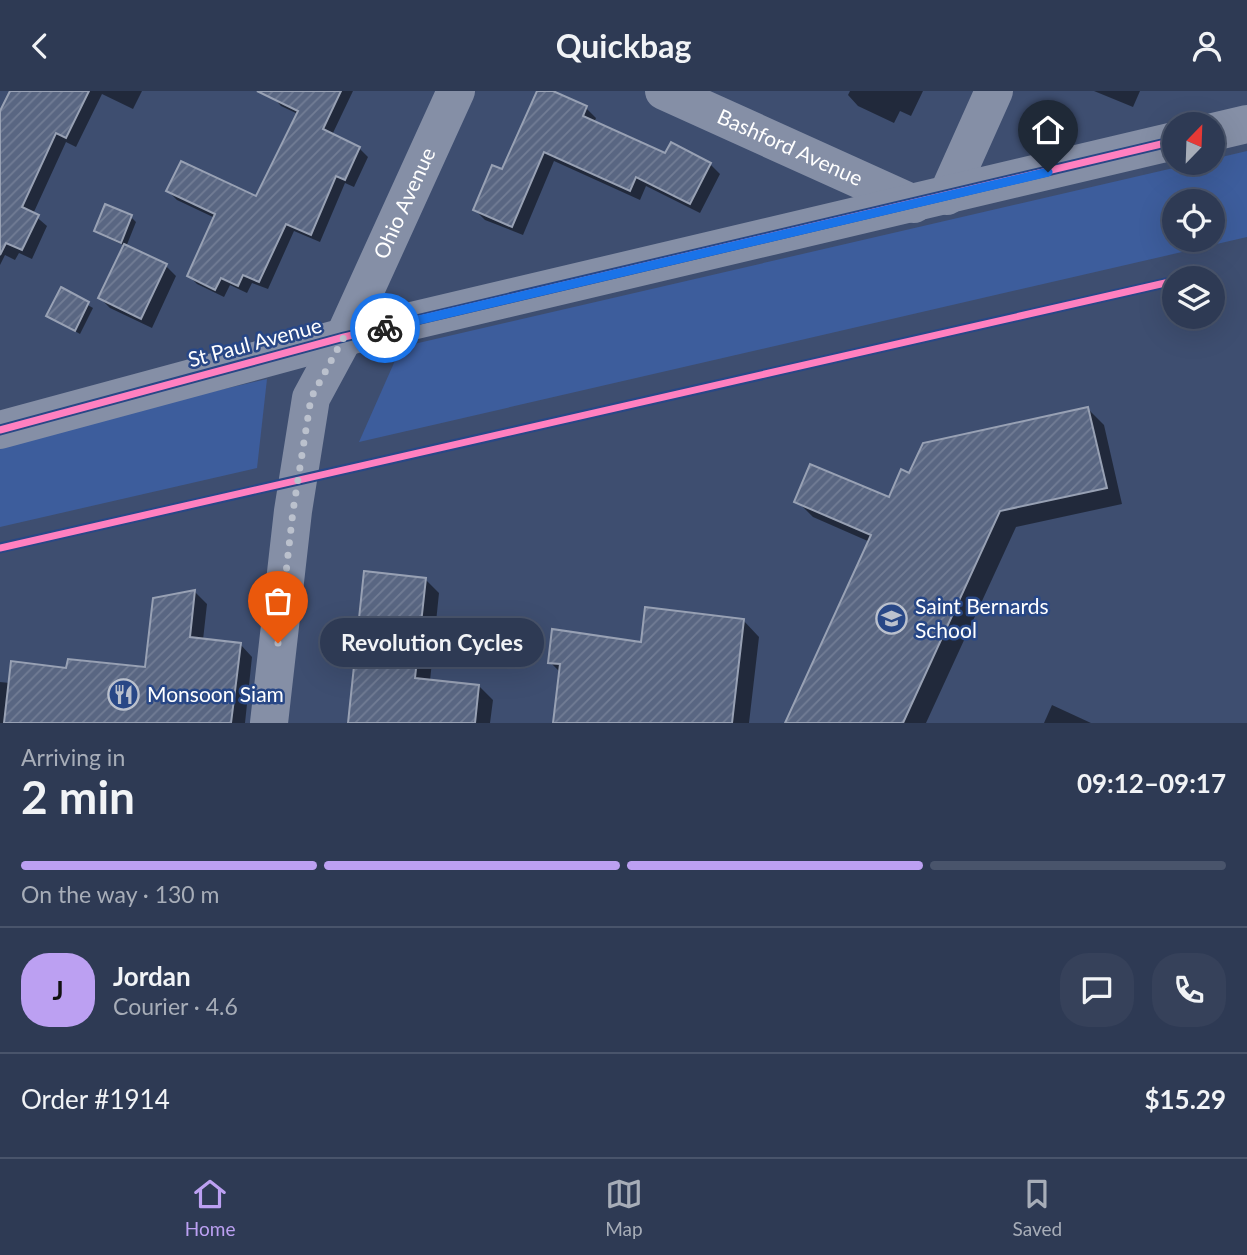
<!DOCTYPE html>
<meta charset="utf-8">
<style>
body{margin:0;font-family:Lato,sans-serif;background:#36415a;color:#f1f3f6;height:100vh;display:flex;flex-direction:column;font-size:26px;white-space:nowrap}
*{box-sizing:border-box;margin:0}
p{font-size:23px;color:#a7adb8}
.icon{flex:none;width:38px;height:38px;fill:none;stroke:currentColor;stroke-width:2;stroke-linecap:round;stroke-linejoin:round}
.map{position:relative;height:632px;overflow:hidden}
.sheet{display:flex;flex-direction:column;background:#2e3a54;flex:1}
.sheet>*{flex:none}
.needle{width:46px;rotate:23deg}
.controls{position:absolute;left:1162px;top:21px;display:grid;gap:14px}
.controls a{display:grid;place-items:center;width:63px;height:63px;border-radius:50%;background:#2e3a54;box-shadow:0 7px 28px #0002,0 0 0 2px #49546b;font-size:35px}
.pin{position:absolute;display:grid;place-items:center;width:60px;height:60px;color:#fff;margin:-72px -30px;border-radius:50% 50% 50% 0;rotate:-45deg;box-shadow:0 0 7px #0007}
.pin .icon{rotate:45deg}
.courier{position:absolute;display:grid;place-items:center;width:70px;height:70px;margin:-35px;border:5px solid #1a73e8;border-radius:50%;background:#fff;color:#222;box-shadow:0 2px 9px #0007}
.bubble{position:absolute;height:49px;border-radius:24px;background:#2e3a54;box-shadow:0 7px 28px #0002,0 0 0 2px #49546b;font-size:23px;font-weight:700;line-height:49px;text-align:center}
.overview em{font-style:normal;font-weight:700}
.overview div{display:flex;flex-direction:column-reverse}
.overview{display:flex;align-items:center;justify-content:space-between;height:119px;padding:0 21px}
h1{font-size:46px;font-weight:700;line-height:52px}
.bar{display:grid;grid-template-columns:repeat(4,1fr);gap:10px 7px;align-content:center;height:84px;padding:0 21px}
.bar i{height:9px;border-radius:5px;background:#49546b}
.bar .on{background:#bca0f2}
.bar p{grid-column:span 4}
.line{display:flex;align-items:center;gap:18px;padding:0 21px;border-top:2px solid #49546b}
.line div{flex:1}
.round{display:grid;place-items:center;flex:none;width:74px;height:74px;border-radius:28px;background:#36415a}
header{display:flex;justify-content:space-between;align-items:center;height:91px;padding:0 21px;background:#2e3a54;font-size:32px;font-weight:700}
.tab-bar{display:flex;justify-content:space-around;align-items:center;height:98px;border-top:2px solid #49546b;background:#2e3a54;font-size:19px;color:#a7adb8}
.tab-bar a{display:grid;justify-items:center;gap:4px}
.tab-bar .on{color:#bca0f2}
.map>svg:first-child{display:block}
</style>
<header><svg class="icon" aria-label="back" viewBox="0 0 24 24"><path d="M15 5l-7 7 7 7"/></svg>Quickbag<svg class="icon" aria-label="person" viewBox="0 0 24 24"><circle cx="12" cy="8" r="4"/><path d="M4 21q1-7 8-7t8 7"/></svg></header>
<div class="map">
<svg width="1247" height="632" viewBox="0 0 1247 632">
<defs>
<pattern id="building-hatch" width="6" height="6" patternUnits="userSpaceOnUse" patternTransform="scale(1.75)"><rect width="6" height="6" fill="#596682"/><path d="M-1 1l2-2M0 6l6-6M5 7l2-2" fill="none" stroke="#727d95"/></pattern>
</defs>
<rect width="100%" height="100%" fill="#3e4e70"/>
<g fill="#3d5d9c" fill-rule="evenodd">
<path d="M1247,60V146L359,351L401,256L1195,72H1213V68ZM1174,110H1213V149H1174Z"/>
<path d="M267,288L257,377L0,436V350Z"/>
</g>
<g fill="#0007">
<path d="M11,0H142L133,18L102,3L76,56L66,51L33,123L47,135L32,168L19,162L15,169L5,164L0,174V24Z"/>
<path d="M276,0H353L332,44L359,57L368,66L354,96L345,92L320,151L294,140L268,198L252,192L247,202L230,194L224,206L197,193L189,185L215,127L177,109L168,100L257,107L298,23L281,15L273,6Z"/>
<path d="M539,0H549L586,17L596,27L594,32L666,65L710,73L720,83L700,122L646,95L640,109L554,70L523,144L485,129L475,119L503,80Z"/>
<path d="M850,0H923L911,25L900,20L894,32L858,15L848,4Z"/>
<path d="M1094,0H1140L1133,16Z"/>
<path d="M106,116L131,126L136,131L126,156L166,175L176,185L152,237L110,217L100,207L125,155L101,144L96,140Z"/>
<path d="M62,199L93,217L80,243L49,225Z"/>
<path d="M1088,318L1104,334L1122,413L1016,436L926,632H787L870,451L813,426L797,410L889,409L910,384Z"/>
<path d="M425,488L439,502L430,590L479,595L493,609L490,632H350Z"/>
<path d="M195,501L207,513L203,549L240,553L252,566L245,632H0V591L10,592L68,579L146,578Z"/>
<path d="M743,529L759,546L749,632H555L561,582L550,571Z"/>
<path d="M1052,614L1091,632H1044Z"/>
</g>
<g fill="url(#building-hatch)" stroke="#98a1b4" stroke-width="2">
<path d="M10,0H89L66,47L56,42L22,116L39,124L22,159L6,152L0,164V20Z"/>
<path d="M257,0H341L323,38L360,56L345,89L336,85L311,144L286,133L259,191L243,184L238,195L221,187L215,199L187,185L215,123L166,100L181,70L256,105L298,20Z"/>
<path d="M537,0H553L587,15L583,25L665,62L671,51L711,72L690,113L636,86L630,100L544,61L512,136L473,119L492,74L502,78Z"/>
<path d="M105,113L132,124L121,152L94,140Z"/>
<path d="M124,153L167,173L141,228L98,207Z"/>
<path d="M61,196L89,211L75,240L46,225Z"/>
<path d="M1088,316L1107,397L1000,420L903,632H785L871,444L794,411L810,373L889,406L901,378L909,382L923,352Z"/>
<path d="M364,480L426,487L415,587L479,594L475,632H348Z"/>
<path d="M195,499L190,546L241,552L231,632H4L11,570L66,577L68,568L145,576L153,507Z"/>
<path d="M645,516L744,528L732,632H553L560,573L548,572L552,538L641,551Z"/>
</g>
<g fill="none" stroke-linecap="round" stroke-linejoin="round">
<g stroke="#858fa6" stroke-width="38">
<path id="s1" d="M664,0L914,113"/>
<path d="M1213,41L1247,33"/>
<path d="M947,105L994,0"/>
<path d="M0,339L344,246L1174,50"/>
<path id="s2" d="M269,632L293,420L311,307L344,246L456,0"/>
</g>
<defs>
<g id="cycleway">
<path d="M0,339L344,246L1174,50"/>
<path d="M0,457L1174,190"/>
</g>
</defs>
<use href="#cycleway" stroke="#284786" stroke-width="11"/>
<use href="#cycleway" stroke="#ff80c0" stroke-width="7"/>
</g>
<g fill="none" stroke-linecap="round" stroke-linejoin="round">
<path stroke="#bbc1cd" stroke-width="7" stroke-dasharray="0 12.6" d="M278,552L293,420L311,307L344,246L385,237"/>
<path stroke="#1a73e8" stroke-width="9" d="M385,237L1048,81"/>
</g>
<defs>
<symbol id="school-ring" viewBox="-11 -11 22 22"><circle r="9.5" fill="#284786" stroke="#bbc1cd" stroke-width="1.5"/><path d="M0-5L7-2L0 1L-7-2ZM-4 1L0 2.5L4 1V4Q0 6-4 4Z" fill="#bbc1cd"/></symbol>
<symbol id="restaurant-ring" viewBox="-11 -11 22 22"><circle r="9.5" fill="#284786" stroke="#bbc1cd" stroke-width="1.5"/><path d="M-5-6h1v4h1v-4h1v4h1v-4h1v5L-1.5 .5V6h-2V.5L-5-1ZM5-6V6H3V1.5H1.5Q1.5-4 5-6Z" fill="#bbc1cd"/></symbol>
</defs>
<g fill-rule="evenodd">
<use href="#school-ring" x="874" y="510" width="35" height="35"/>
<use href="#restaurant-ring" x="106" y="586" width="35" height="35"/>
</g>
<g text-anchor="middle" stroke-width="5" stroke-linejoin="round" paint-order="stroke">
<g font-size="21" fill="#fff" stroke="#284786">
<text dy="7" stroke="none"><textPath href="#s1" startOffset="138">Bashford Avenue</textPath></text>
<text dy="7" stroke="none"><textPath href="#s2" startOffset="544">Ohio Avenue</textPath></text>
<text transform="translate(255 252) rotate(-15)" y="7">St Paul Avenue</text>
</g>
<g font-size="21" fill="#fff" stroke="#284786" text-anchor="start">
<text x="915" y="523">Saint Bernards<tspan x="915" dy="24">School</tspan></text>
<text x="147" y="611">Monsoon Siam</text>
</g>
</g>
</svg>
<div class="controls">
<a><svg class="needle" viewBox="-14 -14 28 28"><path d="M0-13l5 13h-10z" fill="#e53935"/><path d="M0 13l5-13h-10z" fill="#a7adb8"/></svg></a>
<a><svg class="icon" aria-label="locate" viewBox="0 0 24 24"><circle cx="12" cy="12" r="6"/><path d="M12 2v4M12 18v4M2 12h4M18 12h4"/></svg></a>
<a><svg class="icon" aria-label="layers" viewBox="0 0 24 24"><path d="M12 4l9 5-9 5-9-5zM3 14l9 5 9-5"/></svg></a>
</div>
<div class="pin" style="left:278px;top:552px;background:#ea580c"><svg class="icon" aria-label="bag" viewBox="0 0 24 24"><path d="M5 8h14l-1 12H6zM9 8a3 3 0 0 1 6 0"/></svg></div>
<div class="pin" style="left:1048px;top:81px;background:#1f2937"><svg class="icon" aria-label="home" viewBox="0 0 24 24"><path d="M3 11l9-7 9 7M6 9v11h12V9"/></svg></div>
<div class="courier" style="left:385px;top:237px"><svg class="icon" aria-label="bike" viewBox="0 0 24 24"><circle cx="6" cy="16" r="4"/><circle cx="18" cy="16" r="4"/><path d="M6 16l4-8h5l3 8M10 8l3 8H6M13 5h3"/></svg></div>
<div class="bubble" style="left:320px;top:527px;width:224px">Revolution Cycles</div>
</div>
<section class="sheet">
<div class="overview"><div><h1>2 min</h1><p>Arriving in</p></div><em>09:12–09:17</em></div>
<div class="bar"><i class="on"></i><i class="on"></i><i class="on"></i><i></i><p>On the way · 130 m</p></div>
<div class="line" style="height:126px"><b class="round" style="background:#bca0f2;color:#111">J</b><div><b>Jordan</b><p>Courier · 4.6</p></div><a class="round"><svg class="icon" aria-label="chat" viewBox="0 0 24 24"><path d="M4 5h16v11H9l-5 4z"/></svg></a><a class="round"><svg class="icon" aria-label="phone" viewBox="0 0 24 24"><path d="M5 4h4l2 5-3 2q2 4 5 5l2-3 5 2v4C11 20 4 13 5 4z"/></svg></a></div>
<div class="line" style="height:91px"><div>Order #1914</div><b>$15.29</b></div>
</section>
<nav class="tab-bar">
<a class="on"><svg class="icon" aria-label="home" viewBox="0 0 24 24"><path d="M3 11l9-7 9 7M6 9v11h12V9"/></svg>Home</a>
<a><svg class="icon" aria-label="map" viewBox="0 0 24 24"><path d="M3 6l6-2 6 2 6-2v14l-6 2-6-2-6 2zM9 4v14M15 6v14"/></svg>Map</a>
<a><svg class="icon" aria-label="saved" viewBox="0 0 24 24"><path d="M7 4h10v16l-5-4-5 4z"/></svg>Saved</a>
</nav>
